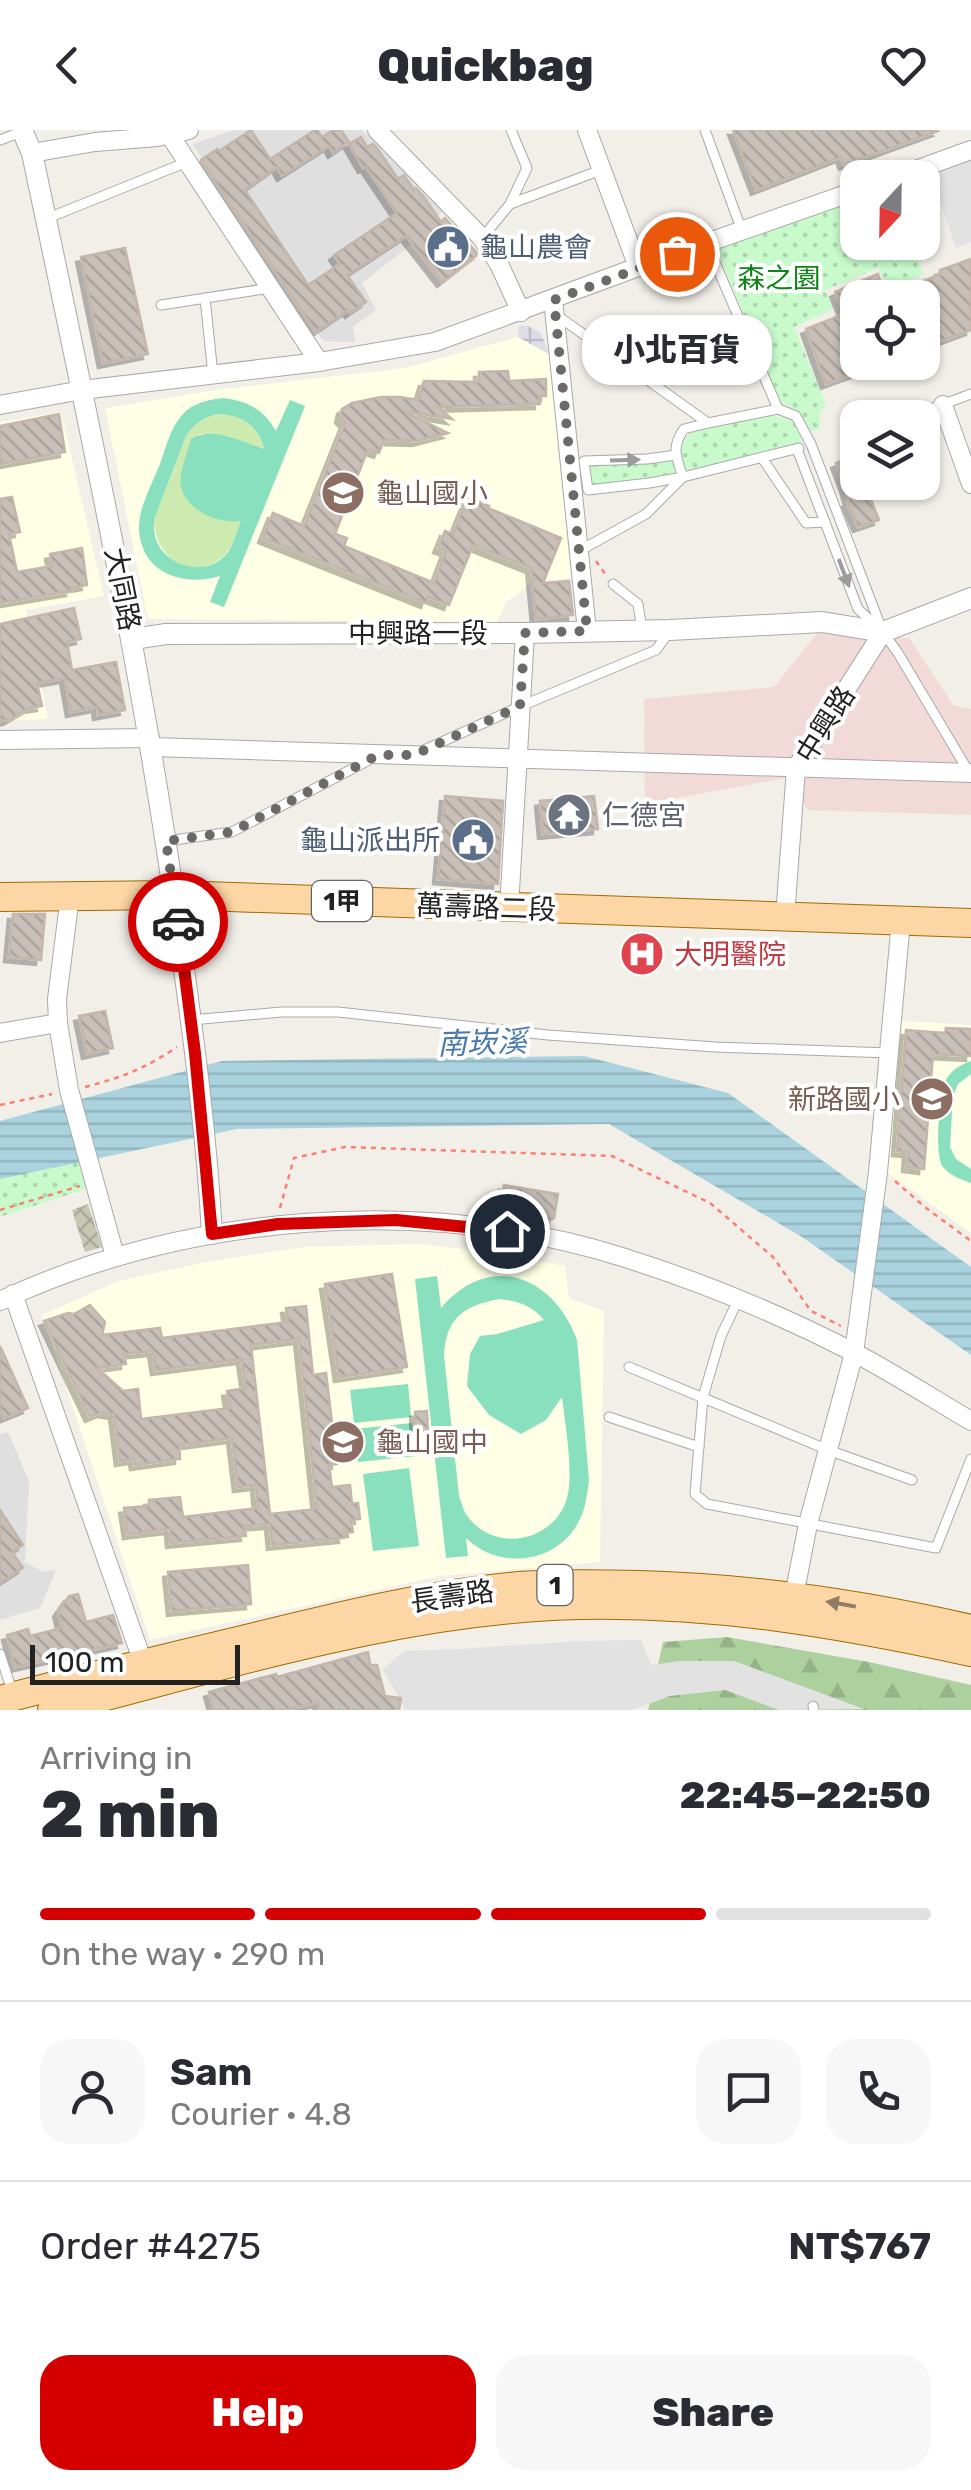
<!DOCTYPE html>
<meta charset="utf-8">
<style>
body{margin:0;font-family:Rubik,"Noto Sans TC",sans-serif;background:#f7f7f7;color:#2b2b33;height:100vh;display:flex;flex-direction:column;font-size:38px;white-space:nowrap}
*{box-sizing:border-box;margin:0}
p{font-size:32px;color:#7c7c81}
.icon{flex:none;width:55px;height:55px;fill:none;stroke:currentColor;stroke-width:2;stroke-linecap:round;stroke-linejoin:round}
.map{position:relative;height:1580px;overflow:hidden}
.details{display:flex;flex-direction:column;background:#fff;flex:1}
.details>*{flex:none}
.needle{width:65px;rotate:202deg}
.tools{position:absolute;left:840px;top:30px;display:grid;gap:20px}
.tools a{display:grid;place-items:center;width:100px;height:100px;border-radius:20px;background:#fff;box-shadow:0 2px 8px #0004;font-size:50px}
.scale{position:absolute;left:30px;bottom:25px;width:210px;box-sizing:border-box;padding-left:10px;border:5px solid #222;border-top:0;font-size:28px;line-height:35px;white-space:nowrap;color:#222;-webkit-text-stroke:8px #fff;paint-order:stroke}
.pin{position:absolute;display:grid;place-items:center;width:85px;height:85px;color:#fff;margin:-42px;border:5px solid #fff;border-radius:50%;box-shadow:0 2px 10px #0007}
.courier{position:absolute;display:grid;place-items:center;width:100px;height:100px;margin:-50px;border:8px solid #d40000;border-radius:50%;background:#fff;color:#222;box-shadow:0 2px 12px #0007}
.bubble{position:absolute;height:70px;border-radius:30px;background:#fff;box-shadow:0 2px 8px #0004;font-size:32px;font-weight:800;line-height:70px;text-align:center}
.head em{font-style:normal;font-weight:800}
.head div{display:flex;flex-direction:column-reverse}
.head{display:flex;align-items:center;justify-content:space-between;height:170px;padding:0 40px}
h1{font-size:65px;font-weight:800;line-height:75px}
.bar{display:grid;grid-template-columns:repeat(4,1fr);gap:15px 10px;align-content:center;height:120px;padding:0 40px}
.bar i{height:12px;border-radius:8px;background:#e1e1e2}
.bar .current{background:#d40000}
.bar p{grid-column:span 4}
.line{display:flex;align-items:center;gap:25px;padding:0 40px;border-top:2px solid #e1e1e2}
.line div{flex:1}
.round{display:grid;place-items:center;flex:none;width:105px;height:105px;border-radius:30px;background:#f7f7f7}
.button{display:flex;gap:20px;margin-top:auto;padding:20px 40px}
.button a{flex:1;height:115px;border-radius:30px;background:#d40000;color:#fff;font-size:40px;font-weight:800;line-height:115px;text-align:center}
.button a+a{background:#f7f7f7;color:#2b2b33}
header{display:flex;justify-content:space-between;align-items:center;height:130px;padding:0 40px;background:#fff;font-size:45px;font-weight:800}
.map>svg:first-child{display:block}
</style>
<header><svg class="icon" aria-label="back" viewBox="0 0 24 24"><path d="M15 5l-7 7 7 7"/></svg>Quickbag<svg class="icon" aria-label="heart" viewBox="0 0 24 24"><path d="M12 20l-8-8c-3-5 5-10 8-4 3-6 11-1 8 4z"/></svg></header>
<div class="map">
<svg width="971" height="1580" viewBox="0 0 971 1580">
<defs>
<pattern id="construction-cross-hatch" width="8" height="8" patternUnits="userSpaceOnUse" patternTransform="scale(2.5)"><rect width="8" height="8" fill="#c7c7b4"/><path d="M0 0l8 8M0 8l8-8" fill="none" stroke="#abab9a"/></pattern>
<pattern id="forest-firs" width="22" height="20" patternUnits="userSpaceOnUse" patternTransform="scale(2.5)"><rect width="22" height="20" fill="#add19e"/><path d="M5 1l3.5 6h-7zM16 11l3.5 6h-7z" fill="#95b388"/></pattern>
<pattern id="park-dots" width="8" height="8" patternUnits="userSpaceOnUse" patternTransform="scale(2.5)"><rect width="8" height="8" fill="#c8facc"/><path d="M2 2h.1M6 6h.1" fill="none" stroke="#acd6af" stroke-width="1.8" stroke-linecap="round"/></pattern>
<pattern id="plaza-grid" width="8" height="8" patternUnits="userSpaceOnUse" patternTransform="scale(2.5)"><rect width="8" height="8" fill="#dddde8"/><path d="M0 4h8M4 0v8" fill="none" stroke="#bdbdc7"/></pattern>
<pattern id="water-rules" width="6" height="5" patternUnits="userSpaceOnUse" patternTransform="scale(2.5)"><rect width="6" height="5" fill="#aad3df"/><path d="M0 2.5h6" fill="none" stroke="#92b5bf"/></pattern>
<pattern id="building-back-hatch" width="6" height="6" patternUnits="userSpaceOnUse" patternTransform="scale(2.5)"><rect width="6" height="6" fill="#c7bfb8"/><path d="M-1 5l2 2M0 0l6 6M5-1l2 2" fill="none" stroke="#aba49e"/></pattern>
<filter id="shadow"><feDropShadow dx="-5" dy="5" stdDeviation="0" flood-color="#0004"/></filter>
</defs>
<rect width="100%" height="100%" fill="#f2efe9"/>
<g fill="#e0dfdf">
<path d="M234,0H361L376,10L445,78L426,103L362,153L376,180L353,197L355,212L323,211L192,14Z"/>
<path d="M8,1302L29,1351L25,1432L43,1442L56,1440L40,1478L0,1490V1304Z"/>
</g>
<path fill="#f2dad9" d="M817,503L909,508L953,575L971,579V685L808,680L786,648L645,674L644,569L774,557Z"/>
<g fill="#ffffe5">
<path d="M518,207L549,224L571,448L531,453L506,473L497,492L148,489L105,278L216,260L405,238Z"/>
<path d="M61,282L104,466L26,480L48,589L0,591V292Z"/>
<path d="M899,891L971,895V1103L888,1043Z"/>
<path d="M417,1114L486,1121L565,1136L569,1168L604,1181L600,1432L440,1446L150,1510L42,1185L118,1151L211,1131L304,1117Z"/>
</g>
<path fill="url(#construction-cross-hatch)" d="M88,1074L102,1117L85,1122L72,1080Z"/>
<path fill="#cdebb0" d="M219,284C243,285 260,296 264,321L228,306L199,304L187,370L205,384L242,389C236,403 232,422 219,430C185,452 155,424 154,390L186,306C195,293 204,287 219,284Z"/>
<path fill="url(#forest-firs)" d="M727,1507L869,1532L971,1555V1580H648L663,1512Z"/>
<g fill="url(#park-dots)">
<path d="M857,68L858,112L911,113L924,144L888,159L878,138L825,160L833,179L794,197L826,275L820,283V299L811,301L797,282L780,271L717,120Z"/>
<path d="M771,285L793,291L803,311L686,342L584,356L585,335L670,326L690,303Z"/>
<path d="M80,1031L89,1058L0,1087V1049Z"/>
</g>
<g fill="#88e0be" fill-rule="evenodd">
<path d="M223,268C247,271 264,279 276,301L290,270L305,276L224,477L210,472L220,446C184,457 142,444 139,400C138,379 152,354 160,334C166,318 170,298 182,285C192,273 208,270 223,268ZM219,284C242,285 259,296 264,319C243,313 214,295 191,309C188,322 178,344 181,357C187,382 220,394 241,391C237,400 234,413 228,422C210,447 171,439 158,414C154,406 154,398 154,390L186,306C195,293 204,287 219,284Z"/>
<path d="M971,931V944L958,954L953,966L950,1017L956,1029L971,1039V1053C962,1050 949,1045 943,1037C934,1026 939,963 946,950C951,940 960,935 971,931Z"/>
<path d="M437,1146L441,1178C489,1121 553,1145 577,1210L589,1350C587,1364 586,1377 580,1389C559,1434 499,1441 466,1408L468,1426L446,1428L415,1149ZM499,1169C517,1171 532,1175 544,1190L497,1204L480,1206L470,1224L467,1256L489,1285L521,1304L546,1290L562,1267C565,1293 574,1344 567,1368C555,1411 496,1424 468,1387C463,1381 462,1374 459,1366L444,1226C446,1188 463,1176 499,1169Z"/>
<path d="M408,1254L411,1287L354,1293L350,1260Z"/>
<path d="M412,1293L416,1326L358,1332L354,1299Z"/>
<path d="M409,1338L419,1416L373,1421L363,1344Z"/>
</g>
<g fill="#e2e2e2">
<path d="M971,31V112L956,118L931,46Z"/>
<path d="M641,1510L651,1535L680,1531H734L864,1579L779,1580L725,1560L670,1566L632,1580H405L383,1539L404,1521L458,1519L580,1511Z"/>
</g>
<path fill="url(#plaza-grid)" d="M519,196H528L541,203L549,224L518,207Z"/>
<path fill="url(#water-rules)" d="M584,926L728,963L971,1137V1225L802,1107L609,994L237,999L0,1049V991L222,931Z"/>
<g fill="url(#building-back-hatch)" stroke="#c4b6ab" stroke-width="2.5" fill-rule="evenodd" filter="url(#shadow)">
<path d="M251,0L270,29L315,0H317L322,7L333,0H341L349,12L333,23L329,16L282,46L277,37L245,60L308,155L340,134L334,125L397,83L366,37L363,38L349,14L361,7L367,17L373,14L377,18L398,49L404,45L414,60L416,58L424,67L441,92L445,88L478,124L442,152L406,106L347,145L366,172L350,183L348,180L316,202L201,30L217,19L219,21Z"/>
<path d="M733,0H937L938,1L844,35L841,27L756,60Z"/>
<path d="M125,118L148,224L103,233L81,127Z"/>
<path d="M971,129V200L922,218V168H858V232L880,234L826,254L806,199L844,184L835,162L878,144L885,166L941,144L940,140Z"/>
<path d="M508,241L509,251L546,249V266H539L540,274L438,277L452,289L404,281L448,303L417,311L384,310L379,323L368,319L335,404L347,408L344,416L434,453L446,421L438,418L445,401L453,404L468,367L489,376L488,378L561,408L543,453L569,451L573,485L536,489L531,438L473,415L449,475L428,467L426,473L263,408L273,383L304,396L345,293L340,288L342,279L352,273L381,267H400L418,270L424,251L479,252V242Z"/>
<path d="M59,284L65,322L0,334V296Z"/>
<path d="M858,325V352L889,354L868,362L879,390L858,397L847,372L849,371L845,357L836,333Z"/>
<path d="M12,367L20,402L9,404L17,442L52,436L50,424L82,418L87,455L70,458L71,461L0,473V369Z"/>
<path d="M74,478L81,509L67,512L72,540L116,532L125,580L98,585L97,577L71,582L65,548L37,553L42,576L29,578L8,590L0,591V494Z"/>
<path d="M445,666L503,671L498,754L438,749Z"/>
<path d="M594,666L598,699L543,704L540,671Z"/>
<path d="M13,784H45L41,830L9,827Z"/>
<path d="M105,881L113,918L87,924L79,886Z"/>
<path d="M946,898L971,899V926L933,924L924,1039L907,1037L908,1022L897,1021L906,900L945,903Z"/>
<path d="M504,1055L558,1064L554,1088L544,1094L494,1085L497,1071L501,1072Z"/>
<path d="M392,1144L407,1237L339,1247L325,1154Z"/>
<path d="M90,1175L105,1192L102,1205L160,1198L162,1208L288,1192L286,1178L306,1176L313,1245L326,1243L337,1334L329,1335L332,1357L350,1355L352,1374L358,1373L360,1389L351,1390L353,1402L343,1403L344,1408L272,1415L270,1394L244,1396L246,1406L171,1413L170,1399L128,1404L124,1378L149,1376V1370L180,1367L183,1387L258,1378L256,1355L238,1357L232,1308L179,1315L180,1329L135,1335L134,1329L120,1331L114,1284L102,1282L90,1287L44,1191L68,1183L74,1184ZM299,1209L317,1379L270,1384L251,1215ZM153,1221L156,1240L242,1229L246,1258L227,1261L230,1278L141,1289L138,1259L123,1261L97,1238L126,1234L124,1224Z"/>
<path d="M0,1216L28,1278L4,1288L0,1280Z"/>
<path d="M427,1281L428,1302L416,1303L415,1282Z"/>
<path d="M0,1380L23,1415L12,1422L23,1438L0,1453Z"/>
<path d="M248,1435L251,1474L172,1481L168,1442Z"/>
<path d="M78,1464L86,1492L113,1485L122,1513L15,1537L7,1505L28,1499L30,1506L62,1498L58,1482L69,1466Z"/>
<path d="M368,1522L370,1535H377L385,1566L401,1568L399,1580H320L318,1572L286,1580H214L209,1562L276,1544L277,1547Z"/>
</g>
<g fill="none" stroke-linecap="round" stroke-linejoin="round">
<defs>
<g id="service">
<path d="M705,0L742,101"/>
<path d="M0,10L21,2"/>
<path d="M510,74L601,40"/>
<path d="M48,88L187,32"/>
<path d="M482,108L510,74L527,38L511,0"/>
<path d="M707,114L778,279"/>
<path d="M205,168L213,245"/>
<path d="M161,175L270,158"/>
<path d="M555,184L708,293L778,279L796,286L811,314L882,500"/>
<path d="M920,283L971,264"/>
<path d="M797,319L858,479L883,502L898,523L970,644"/>
<path d="M676,325L647,329L584,331L588,360L649,353L683,347C676,327 671,317 684,299L708,293"/>
<path d="M762,328L806,393L825,392"/>
<path d="M579,421L646,384L683,347L799,318"/>
<path d="M613,454L638,474L642,500"/>
<path d="M424,620L521,576L656,520L669,502"/>
<path d="M166,711L232,702L371,629"/>
<path d="M191,890L281,882H338L548,905L715,917L889,923"/>
<path d="M738,1170L721,1206L703,1267L695,1364L707,1374L936,1418L971,1329"/>
<path d="M629,1237L828,1320L912,1350"/>
<path d="M609,1287L699,1317"/>
<path d="M0,1524L13,1564"/>
<path d="M813,1576L814,1580"/>
</g>
<g id="minor">
<path d="M377,0L482,108L499,134L521,182"/>
<path d="M587,0L638,137"/>
<path d="M169,4L319,232"/>
<path d="M32,23L95,12L157,7L189,0"/>
<path d="M894,48L971,20"/>
<path d="M553,169L587,501"/>
<path d="M0,275L82,260L319,232L435,212L638,137L858,60"/>
<path d="M943,275L971,354"/>
<path d="M0,610L150,608"/>
<path d="M152,617L971,643"/>
<path d="M70,766L57,869L58,893L69,960L115,1126"/>
<path d="M509,778L525,503"/>
<path d="M785,787L796,638L883,502"/>
<path d="M0,903L58,893"/>
<path d="M13,1164L146,1541"/>
<path d="M0,1171C188,1083 424,1065 622,1127C699,1151 781,1185 853,1222C893,1243 932,1268 971,1291"/>
<path d="M794,1466L808,1394L854,1223L878,1042L901,791"/>
</g>
<g id="tertiary">
<path d="M22,0L32,23C88,289 146,555 182,825C195,918 207,1011 212,1104"/>
<path d="M133,509L166,504L525,503L670,500L822,492L883,502L971,468"/>
</g>
<g id="primary">
<path d="M0,767L174,765L971,793"/>
<path d="M0,1570C86,1547 172,1527 258,1506C344,1485 430,1464 519,1456C559,1453 600,1454 640,1455C752,1458 862,1474 971,1499"/>
<path d="M52,1580C226,1536 400,1479 580,1475C713,1472 842,1494 971,1522"/>
</g>
</defs>
<use href="#service" stroke="#a9a9a9" stroke-width="11"/>
<use href="#minor" stroke="#a9a9a9" stroke-width="20"/>
<use href="#tertiary" stroke="#a9a9a9" stroke-width="22"/>
<use href="#primary" stroke="#a06b00" stroke-width="30"/>
<g stroke="#fa8072" stroke-width="2.5" stroke-dasharray="5 5" stroke-linecap="butt">
<path d="M596,431L606,445"/>
<path d="M85,957C123,947 144,939 177,917"/>
<path d="M0,975L52,964"/>
<path d="M895,1051L926,1078L971,1111"/>
<path d="M280,1078L294,1028L345,1017L612,1026L710,1073L773,1127L811,1181L841,1196"/>
<path d="M0,1080L80,1056"/>
</g>
<use href="#service" stroke="#fff" stroke-width="9"/>
<use href="#minor" stroke="#fff" stroke-width="18"/>
<use href="#tertiary" stroke="#fff" stroke-width="20"/>
<use href="#primary" stroke="#fcd6a4" stroke-width="28"/>
</g>
<defs><path id="oneway-solid" d="M-6-.8H1V-3.2L6.5 0L1 3.2V.8H-6Z" transform="scale(2.5)"/></defs>
<g fill="#9c9c9c">
<use href="#oneway-solid" transform="translate(625 330) rotate(-2)"/>
<use href="#oneway-solid" transform="translate(844 443) rotate(69)"/>
</g>
<use fill="#8f7c63" href="#oneway-solid" transform="translate(841 1474) rotate(-170)"/>
<g fill="none" stroke-linecap="round" stroke-linejoin="round">
<path stroke="#6b6a68" stroke-width="10" stroke-dasharray="0 18" d="M178,792L166,711L232,702L378,625H414L520,576L525,503L587,501L554,170L677,124"/>
<path stroke="#d40000" stroke-width="12" d="M178,792L195,923L212,1104L278,1094L396,1090L507,1101"/>
</g>
<defs>
<symbol id="civic-disc" viewBox="-11 -11 22 22"><circle r="9.5" fill="#5c6f8a" stroke="#fff"/><path d="M-.6-6.5H3V-4.5H.6V-3L4-1V1h2V6H-6V1h2V-1L-.6-3ZM-1.2 2.5V6h2.4V2.5Z" fill="#fff"/></symbol>
<symbol id="school-disc" viewBox="-11 -11 22 22"><circle r="9.5" fill="#8d6e63" stroke="#fff"/><path d="M0-5L7-2L0 1L-7-2ZM-4 1L0 2.5L4 1V4Q0 6-4 4Z" fill="#fff"/></symbol>
<symbol id="temple-disc" viewBox="-11 -11 22 22"><circle r="9.5" fill="#6b7280" stroke="#fff"/><path d="M0-6L5-2H3V0L6.5 2.5H4V6H1.5V3h-3V6H-4V2.5H-6.5L-3 0V-2H-5Z" fill="#fff"/></symbol>
<symbol id="hospital-disc" viewBox="-11 -11 22 22"><circle r="9.5" fill="#e0444e" stroke="#fff"/><path d="M-5-5h3v3.5h4V-5h3V5h-3V1.5h-4V5h-3Z" fill="#fff"/></symbol>
</defs>
<g fill-rule="evenodd">
<use href="#civic-disc" x="423" y="92" width="50" height="50"/>
<use href="#school-disc" x="318" y="338" width="50" height="50"/>
<use href="#temple-disc" x="544" y="660" width="50" height="50"/>
<use href="#civic-disc" x="448" y="685" width="50" height="50"/>
<use href="#hospital-disc" x="617" y="799" width="50" height="50"/>
<use href="#school-disc" x="907" y="944" width="50" height="50"/>
<use href="#school-disc" x="318" y="1287" width="50" height="50"/>
</g>
<g text-anchor="middle" stroke-width="8" stroke-linejoin="round" paint-order="stroke">
<g fill="#fff" stroke="#646464" stroke-width="2.5">
<rect x="312" y="751" width="60" height="40" rx="8"/>
<rect x="537.5" y="1435" width="35" height="40" rx="8"/>
</g>
<g font-size="25" font-weight="bold" fill="#222">
<text x="342" y="780">1甲</text>
<text x="555" y="1464">1</text>
</g>
<g font-size="28" fill="#4e5e75" stroke="#fff" text-anchor="start">
<text x="480" y="127">龜山農會</text>
<text x="440" y="720" text-anchor="end">龜山派出所</text>
</g>
<g font-size="28" fill="#0c8416" stroke="#fff">
<text x="779" y="158">森之園</text>
</g>
<g font-size="28" fill="#785e54" stroke="#fff" text-anchor="start">
<text x="376" y="373">龜山國小</text>
<text x="900" y="979" text-anchor="end">新路國小</text>
<text x="376" y="1322">龜山國中</text>
</g>
<g font-size="28" fill="#222" stroke="#fff">
<text transform="translate(123 459) rotate(79)" y="10">大同路</text>
<text x="418" y="513">中興路一段</text>
<text transform="translate(825 594) rotate(-58)" y="10">中興路</text>
<text transform="translate(486 777) rotate(2)" y="10">萬壽路二段</text>
<text transform="translate(452 1466) rotate(-8)" y="10">長壽路</text>
</g>
<g font-size="28" fill="#5b616d" stroke="#fff" text-anchor="start">
<text x="602" y="695">仁德宮</text>
</g>
<g font-size="28" fill="#be3a42" stroke="#fff" text-anchor="start">
<text x="674" y="834">大明醫院</text>
</g>
<g font-size="30" font-style="italic" fill="#4a7aab" stroke="#fff">
<text transform="translate(482 913) rotate(-2)" y="10">南崁溪</text>
</g>
</g>
</svg>
<div class="tools">
<a><svg class="needle" viewBox="-14 -14 28 28"><path d="M0-13l5 13h-10z" fill="#e53935"/><path d="M0 13l5-13h-10z" fill="#7c7c81"/></svg></a>
<a><svg class="icon" aria-label="locate" viewBox="0 0 24 24"><circle cx="12" cy="12" r="6"/><path d="M12 2v4M12 18v4M2 12h4M18 12h4"/></svg></a>
<a><svg class="icon" aria-label="layers" viewBox="0 0 24 24"><path d="M12 4l9 5-9 5-9-5zM3 14l9 5 9-5"/></svg></a>
</div>
<div class="scale">100 m</div>
<div class="pin" style="left:677px;top:124px;background:#ea580c"><svg class="icon" aria-label="bag" viewBox="0 0 24 24"><path d="M5 8h14l-1 12H6zM9 8a3 3 0 0 1 6 0"/></svg></div>
<div class="pin" style="left:507px;top:1101px;background:#1f2937"><svg class="icon" aria-label="home" viewBox="0 0 24 24"><path d="M3 11l9-7 9 7M6 9v11h12V9"/></svg></div>
<div class="courier" style="left:178px;top:792px"><svg class="icon" aria-label="car" viewBox="0 0 24 24"><path d="M5 17H2v-5l4-1 3-4h7l3 4 3 1v5h-3M9 17h6M6 11h13"/><circle cx="7" cy="17" r="2"/><circle cx="17" cy="17" r="2"/></svg></div>
<div class="bubble" style="left:582px;top:185px;width:190px">小北百貨</div>
</div>
<section class="details">
<div class="head"><div><h1>2 min</h1><p>Arriving in</p></div><em>22:45–22:50</em></div>
<div class="bar"><i class="current"></i><i class="current"></i><i class="current"></i><i></i><p>On the way · 290 m</p></div>
<div class="line" style="height:180px"><a class="round"><svg class="icon" aria-label="person" viewBox="0 0 24 24"><circle cx="12" cy="8" r="4"/><path d="M4 21q1-7 8-7t8 7"/></svg></a><div><b>Sam</b><p>Courier · 4.8</p></div><a class="round"><svg class="icon" aria-label="chat" viewBox="0 0 24 24"><path d="M4 5h16v11H9l-5 4z"/></svg></a><a class="round"><svg class="icon" aria-label="phone" viewBox="0 0 24 24"><path d="M5 4h4l2 5-3 2q2 4 5 5l2-3 5 2v4C11 20 4 13 5 4z"/></svg></a></div>
<div class="line" style="height:130px"><div>Order #4275</div><b>NT$767</b></div>
<div class="button"><a>Help</a><a>Share</a></div>
</section>
